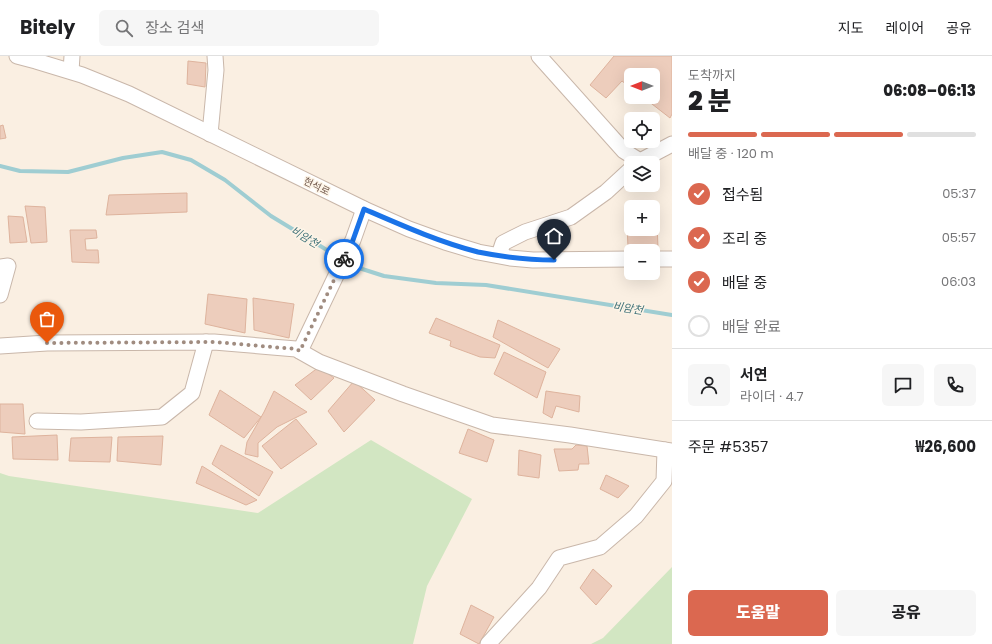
<!DOCTYPE html>
<html lang="ko">
<meta charset="utf-8">
<style>
body{margin:0;font-family:Poppins,"Noto Sans KR",sans-serif;background:#f6f6f6;color:#202124;height:100vh;display:flex;flex-direction:column;font-size:15px;white-space:nowrap}
*{box-sizing:border-box;margin:0}
p{font-size:13px;color:#757577}
.icon{flex:none;width:22px;height:22px;fill:none;stroke:currentColor;stroke-width:2;stroke-linecap:round;stroke-linejoin:round}
.map{position:relative;flex:1;overflow:hidden}
.side{display:flex;flex-direction:column;background:#fff;width:320px}
.side>*{flex:none}
.needle{width:26px;rotate:270deg}
.tools{position:absolute;left:624px;top:12px;display:grid;gap:8px}
.tools a{display:grid;place-items:center;width:36px;height:36px;border-radius:6px;background:#fff;box-shadow:0 4px 16px #0002;font-size:20px}
.pin{position:absolute;display:grid;place-items:center;width:34px;height:34px;color:#fff;margin:-41px -17px;border-radius:50% 50% 50% 0;rotate:-45deg;box-shadow:0 0 4px #0007}
.pin .icon{rotate:45deg}
.courier{position:absolute;display:grid;place-items:center;width:40px;height:40px;margin:-20px;border:3px solid #1a73e8;border-radius:50%;background:#fff;color:#222;box-shadow:0 1px 5px #0007}
.headline em{font-style:normal;font-weight:800}
.headline div{display:flex;flex-direction:column-reverse}
.headline{display:flex;align-items:center;justify-content:space-between;height:68px;padding:0 16px}
h1{font-size:26px;font-weight:800;line-height:30px}
.bar{display:grid;grid-template-columns:repeat(4,1fr);gap:6px 4px;align-content:center;height:48px;padding:0 16px}
.bar i{height:5px;border-radius:3px;background:#e0e0e0}
.bar .active{background:#db6850}
.bar p{grid-column:span 4}
.line{display:flex;align-items:center;gap:10px;padding:0 16px;border-top:1px solid #e0e0e0}
.line div{flex:1}
.round{display:grid;place-items:center;flex:none;width:42px;height:42px;border-radius:6px;background:#f6f6f6}
ol{padding:0 16px;list-style:none}
li{display:flex;align-items:center;gap:12px;height:44px}
li p{margin-inline-start:auto}
li .icon{padding:4px;border-radius:50%;background:#db6850;color:#fff;stroke-width:4}
li:last-child{color:#757577}
li i{width:22px;height:22px;border:2px solid #e0e0e0;border-radius:50%}
.action{display:flex;gap:8px;margin-top:auto;padding:8px 16px}
.action a{flex:1;height:46px;border-radius:6px;background:#db6850;color:#fff;font-size:16px;font-weight:800;line-height:46px;text-align:center}
.action a+a{background:#f6f6f6;color:#202124}
header{display:flex;align-items:center;gap:24px;box-sizing:border-box;height:56px;padding:0 20px;background:#fff;border-bottom:1px solid #e0e0e0}
header strong{font-size:19px}
nav{display:flex;gap:22px;margin-inline-start:auto;font-size:14px}
.search{width:280px;height:36px;background:#f6f6f6;display:flex;align-items:center;gap:10px;box-sizing:border-box;padding:0 14px;border-radius:6px;color:#757577;font-size:15px}
main{display:flex;flex:1;min-height:0}
.map>svg:first-child{display:block}
</style>
<header>
<strong>Bitely</strong>
<div class="search"><svg class="icon" aria-label="search" viewBox="0 0 24 24"><circle cx="10" cy="10" r="6"/><path d="M15 15l6 6"/></svg>장소 검색</div>
<nav><a>지도</a><a>레이어</a><a>공유</a></nav>
</header>
<main>
<div class="map">
<svg width="672" height="588" viewBox="0 0 672 588">
<rect width="100%" height="100%" fill="#faefe2"/>
<g fill="#d2e6c2">
<path d="M371,384L472,443L427,530L413,588H0V417L9,420L258,457Z"/>
<path d="M672,511V588H591L603,582Z"/>
</g>
<g fill="none" stroke-linecap="round" stroke-linejoin="round">
<g stroke="#9fcdd2" stroke-width="4">
<path d="M0,110L20,115L68,116L123,102L162,96L191,104L225,124L271,160L340,202"/>
<path d="M346,205L356,211L384,220L436,227L486,229L672,259"/>
</g>
</g>
<g fill="#edcdbc" stroke="#deb39d">
<path d="M614,0H672V58L670,62L643,41H653V19H631V32L622,25L606,42L590,29Z"/>
<path d="M188,5L206,7L205,31L187,28Z"/>
<path d="M3,69L6,82L0,83V70Z"/>
<path d="M187,137V156L106,159L109,139Z"/>
<path d="M25,150L45,151L47,186L31,187Z"/>
<path d="M8,160L23,161L27,186L10,187Z"/>
<path d="M631,167V173H653V167H657L658,192L628,191L627,168Z"/>
<path d="M70,174H96L97,182L85,183L86,194H98L99,207L72,206Z"/>
<path d="M208,238L247,243L245,277L205,268Z"/>
<path d="M253,242L294,248L289,282L254,274Z"/>
<path d="M436,262L500,289L495,302L480,301L450,290L451,285L429,277Z"/>
<path d="M498,264L560,293L548,312L493,281Z"/>
<path d="M504,296L546,316L537,342L494,318Z"/>
<path d="M319,311L334,322L311,344L295,329Z"/>
<path d="M354,325L375,344L344,376L328,355Z"/>
<path d="M220,334L261,361L244,382L209,359Z"/>
<path d="M274,335L307,356L277,371L258,387V401L245,398L247,386L264,356Z"/>
<path d="M546,335L580,340L579,356L556,350L552,362L543,357Z"/>
<path d="M0,348H23L25,378L0,376Z"/>
<path d="M296,363L317,388L281,413L262,390Z"/>
<path d="M468,373L494,384L487,406L459,397Z"/>
<path d="M57,379L58,404L13,403L12,381Z"/>
<path d="M163,380L161,409L117,405L118,381Z"/>
<path d="M112,381L110,406L69,405L71,382Z"/>
<path d="M221,389L273,416L259,440L212,408Z"/>
<path d="M576,389L587,390L589,408H579L578,414L559,415L554,393H572Z"/>
<path d="M519,394L541,399L539,422L518,419Z"/>
<path d="M202,410L257,444L246,449L196,427Z"/>
<path d="M606,419L629,430L618,442L600,433Z"/>
<path d="M593,513L612,530L596,549L580,532Z"/>
<path d="M471,549L494,561L479,588L460,578Z"/>
</g>
<g fill="none" stroke-linecap="round" stroke-linejoin="round">
<defs>
<g id="minor">
<path d="M17,0L36,5L82,19L129,38L364,153L409,173L445,186L478,196L510,202L533,204L631,203"/>
<path d="M539,0L624,95L640,105L638,107"/>
<path d="M71,15L72,0"/>
<path d="M210,78L216,14L215,0"/>
<path d="M640,105L672,88"/>
<path d="M499,199L503,187L525,176L571,161L606,136L631,113"/>
<path d="M653,203H672"/>
<path d="M0,211L8,210L0,239"/>
<path d="M0,290L47,287L214,286L296,293L319,306L403,338L492,369L570,379L672,395"/>
<path d="M300,295L353,184L364,153"/>
<path d="M37,365L81,366L162,361L192,337L206,286"/>
<path d="M488,588L539,532L559,502L600,491L636,460L664,425L665,394"/>
</g>
</defs>
<use href="#minor" stroke="#c9b7aa" stroke-width="17"/>
<use href="#minor" stroke="#fff" stroke-width="15"/>
</g>
<g fill="none" stroke-linecap="round" stroke-linejoin="round">
<path stroke="#a08c80" stroke-width="4" stroke-dasharray="0 7.2" d="M47,287L214,286L296,293L300,295L344,203"/>
<path stroke="#1a73e8" stroke-width="5" d="M344,203L353,184L364,153C401,169 439,186 478,196C503,201 528,204 554,204"/>
</g>
<g text-anchor="middle" stroke-width="3" stroke-linejoin="round" paint-order="stroke">
<g font-size="10" fill="#6f564b" stroke="#fdf4e7">
<text transform="translate(317 130) rotate(26)" y="4">현석로</text>
</g>
<g font-size="11" font-style="italic" fill="#43747b" stroke="#fdf4e7">
<text transform="translate(305 181) rotate(31)" y="4">비암천</text>
<text transform="translate(628 252) rotate(9)" y="4">비암천</text>
</g>
</g>
</svg>
<div class="tools">
<a><svg class="needle" viewBox="-14 -14 28 28"><path d="M0-13l5 13h-10z" fill="#e53935"/><path d="M0 13l5-13h-10z" fill="#757577"/></svg></a>
<a><svg class="icon" aria-label="locate" viewBox="0 0 24 24"><circle cx="12" cy="12" r="6"/><path d="M12 2v4M12 18v4M2 12h4M18 12h4"/></svg></a>
<a><svg class="icon" aria-label="layers" viewBox="0 0 24 24"><path d="M12 4l9 5-9 5-9-5zM3 14l9 5 9-5"/></svg></a>
<a>+</a>
<a>−</a>
</div>
<div class="pin" style="left:47px;top:287px;background:#ea580c"><svg class="icon" aria-label="bag" viewBox="0 0 24 24"><path d="M5 8h14l-1 12H6zM9 8a3 3 0 0 1 6 0"/></svg></div>
<div class="pin" style="left:554px;top:204px;background:#1f2937"><svg class="icon" aria-label="home" viewBox="0 0 24 24"><path d="M3 11l9-7 9 7M6 9v11h12V9"/></svg></div>
<div class="courier" style="left:344px;top:203px"><svg class="icon" aria-label="bike" viewBox="0 0 24 24"><circle cx="6" cy="16" r="4"/><circle cx="18" cy="16" r="4"/><path d="M6 16l4-8h5l3 8M10 8l3 8H6M13 5h3"/></svg></div>
</div>
<section class="side">
<div class="headline"><div><h1>2 분</h1><p>도착까지</p></div><em>06:08–06:13</em></div>
<div class="bar"><i class="active"></i><i class="active"></i><i class="active"></i><i></i><p>배달 중 · 120 m</p></div>
<ol>
<li><svg class="icon" aria-label="check" viewBox="0 0 24 24"><path d="M5 12l5 5 9-10"/></svg>접수됨<p>05:37</p></li>
<li><svg class="icon" aria-label="check" viewBox="0 0 24 24"><path d="M5 12l5 5 9-10"/></svg>조리 중<p>05:57</p></li>
<li><svg class="icon" aria-label="check" viewBox="0 0 24 24"><path d="M5 12l5 5 9-10"/></svg>배달 중<p>06:03</p></li>
<li><i></i>배달 완료</li>
</ol>
<div class="line" style="height:72px"><a class="round"><svg class="icon" aria-label="person" viewBox="0 0 24 24"><circle cx="12" cy="8" r="4"/><path d="M4 21q1-7 8-7t8 7"/></svg></a><div><b>서연</b><p>라이더 · 4.7</p></div><a class="round"><svg class="icon" aria-label="chat" viewBox="0 0 24 24"><path d="M4 5h16v11H9l-5 4z"/></svg></a><a class="round"><svg class="icon" aria-label="phone" viewBox="0 0 24 24"><path d="M5 4h4l2 5-3 2q2 4 5 5l2-3 5 2v4C11 20 4 13 5 4z"/></svg></a></div>
<div class="line" style="height:52px"><div>주문 #5357</div><b>₩26,600</b></div>
<div class="action"><a>도움말</a><a>공유</a></div>
</section>
</main>
